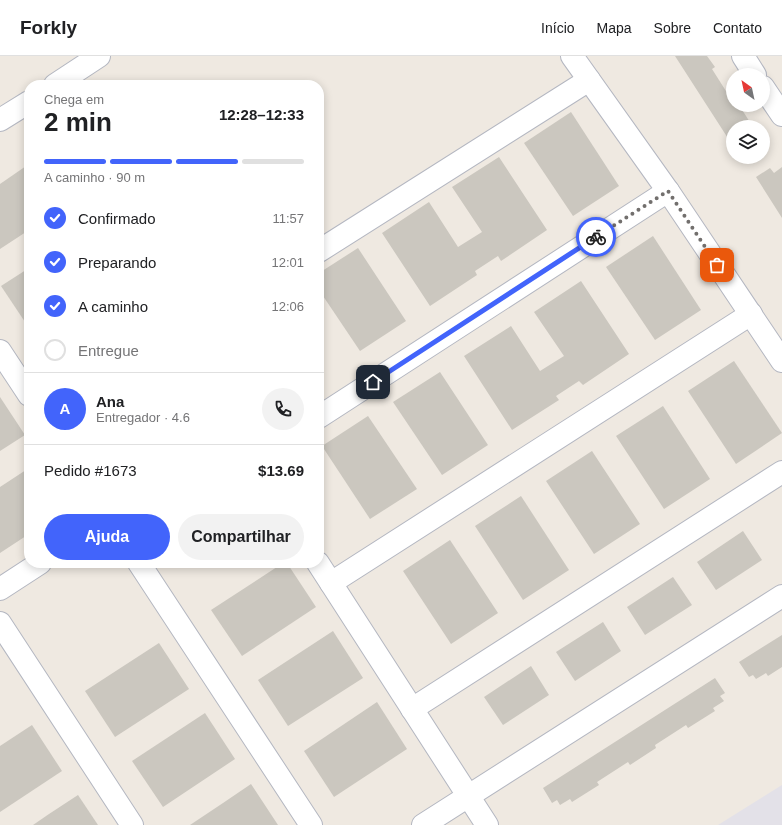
<!DOCTYPE html>
<html lang="pt">
<meta charset="utf-8">
<style>
body{margin:0;font-family:Arial,sans-serif;background:#f2f2f2;color:#202124;height:100vh;display:flex;flex-direction:column;font-size:15px;white-space:nowrap}
*{box-sizing:border-box;margin:0}
p{font-size:13px;color:#757577}
.icon{flex:none;width:22px;height:22px;fill:none;stroke:currentColor;stroke-width:2;stroke-linecap:round;stroke-linejoin:round}
.map{position:relative;flex:1;overflow:hidden}
.side{position:absolute;left:24px;top:24px;width:300px;height:488px;display:flex;flex-direction:column;background:#fff;border-radius:16px;box-shadow:0 2px 10px #0003}
.side>*{flex:none}
.needle{width:26px;rotate:327deg}
.tools{position:absolute;left:726px;top:12px;display:grid;gap:8px}
.tools a{display:grid;place-items:center;width:44px;height:44px;border-radius:50%;background:#fff;box-shadow:0 2px 10px #0003;font-size:20px}
.pin{position:absolute;display:grid;place-items:center;width:34px;height:34px;color:#fff;margin:-17px;border-radius:8px;box-shadow:0 2px 6px #0006}
.courier{position:absolute;display:grid;place-items:center;width:40px;height:40px;margin:-20px;border:3px solid #4264fb;border-radius:50%;background:#fff;color:#222;box-shadow:0 1px 5px #0007}
.overview em{font-style:normal;font-weight:800}
.overview div{display:flex;flex-direction:column-reverse}
.overview{display:flex;align-items:center;justify-content:space-between;height:68px;padding:0 20px}
h1{font-size:26px;font-weight:800;line-height:30px}
.bar{display:grid;grid-template-columns:repeat(4,1fr);gap:6px 4px;align-content:center;height:48px;padding:0 20px}
.bar i{height:5px;border-radius:3px;background:#e0e0e0}
.bar .active{background:#4264fb}
.bar p{grid-column:span 4}
.line{display:flex;align-items:center;gap:10px;padding:0 20px;border-top:1px solid #e0e0e0}
.line div{flex:1}
.round{display:grid;place-items:center;flex:none;width:42px;height:42px;border-radius:21px;background:#f2f2f2}
ol{padding:0 20px;list-style:none}
li{display:flex;align-items:center;gap:12px;height:44px}
li p{margin-inline-start:auto}
li .icon{padding:4px;border-radius:50%;background:#4264fb;color:#fff;stroke-width:4}
li:last-child{color:#757577}
li i{width:22px;height:22px;border:2px solid #e0e0e0;border-radius:50%}
.action{display:flex;gap:8px;margin-top:auto;padding:8px 20px}
.action a{flex:1;height:46px;border-radius:24px;background:#4264fb;color:#fff;font-size:16px;font-weight:800;line-height:46px;text-align:center}
.action a+a{background:#f2f2f2;color:#202124}
header{display:flex;align-items:center;gap:24px;box-sizing:border-box;height:56px;padding:0 20px;background:#fff;border-bottom:1px solid #e0e0e0}
header strong{font-size:19px}
nav{display:flex;gap:22px;margin-inline-start:auto;font-size:14px}
.map>svg:first-child{display:block}
</style>
<header>
<strong>Forkly</strong>
<nav><a>Início</a><a>Mapa</a><a>Sobre</a><a>Contato</a></nav>
</header>
<div class="map">
<svg width="782" height="769" viewBox="0 0 782 769">
<rect width="100%" height="100%" fill="#efe9e1"/>
<path fill="#e3e1e8" d="M782,729V769H718Z"/>
<g fill="#cbc7bf">
<path d="M675,0H707L715,11L712,13L731,43L733,42V49H739L753,71H733V90Z"/>
<path d="M571,56L619,130L573,160L524,87Z"/>
<path d="M499,101L547,174L501,205L498,200L475,215L477,219L430,250L382,177L429,146L458,191L482,176L452,131Z"/>
<path d="M29,108V174L0,193V128Z"/>
<path d="M782,111V162L756,121L770,112L774,117Z"/>
<path d="M653,180L701,254L655,284L606,211Z"/>
<path d="M358,192L406,265L360,295L319,234V217Z"/>
<path d="M29,212V272L1,230Z"/>
<path d="M581,225L629,298L583,329L579,325L556,340L559,344L512,374L464,300L511,270L540,315L564,300L534,256Z"/>
<path d="M734,305L782,377L736,408L688,335Z"/>
<path d="M440,316L488,389L442,419L393,346Z"/>
<path d="M0,341L25,379L0,395Z"/>
<path d="M663,350L710,423L664,453L616,380Z"/>
<path d="M368,360L417,433L370,463L322,390Z"/>
<path d="M592,395L640,468L594,498L546,425Z"/>
<path d="M29,412V478L0,497V431Z"/>
<path d="M521,440L569,514L523,544L475,470Z"/>
<path d="M743,475L762,504L716,534L697,506Z"/>
<path d="M450,484L498,557L451,588L403,515Z"/>
<path d="M283,507H287L316,551L242,600L211,554Z"/>
<path d="M673,521L692,549L645,579L627,551Z"/>
<path d="M603,566L621,595L575,625L556,596Z"/>
<path d="M333,575L363,622L288,670L258,624Z"/>
<path d="M782,579V611L768,620L766,617L756,623L753,619L749,621L739,606Z"/>
<path d="M159,587L189,633L115,681L85,635Z"/>
<path d="M531,610L549,639L503,669L484,641Z"/>
<path d="M715,622L725,637L720,640L724,645L713,652L715,655L688,672L686,669L655,689L656,692L630,709L628,706L597,726L599,729L572,746L570,743L560,749L557,744L552,747L543,732Z"/>
<path d="M377,646L407,693L334,741L304,695Z"/>
<path d="M205,657L235,703L163,751L132,705Z"/>
<path d="M32,669L62,715L0,756V690Z"/>
<path d="M251,728L278,769H190L223,747Z"/>
<path d="M78,739L98,769H33L49,758Z"/>
</g>
<g fill="none" stroke-linecap="round" stroke-linejoin="round">
<defs>
<g id="street">
<path d="M572,0L668,135L782,305"/>
<path d="M743,0L755,19"/>
<path d="M55,29L99,0"/>
<path d="M763,31L782,59"/>
<path d="M0,64L29,46"/>
<path d="M319,195L589,24"/>
<path d="M0,295L29,339"/>
<path d="M319,361L668,135"/>
<path d="M139,507L311,769"/>
<path d="M318,507L487,769"/>
<path d="M331,527L751,258"/>
<path d="M0,533L40,507"/>
<path d="M0,567L132,769"/>
<path d="M412,653L782,416"/>
<path d="M423,769L782,540"/>
</g>
</defs>
<use href="#street" stroke="#b4b7c1" stroke-width="24"/>
<use href="#street" stroke="#fff" stroke-width="22"/>
</g>
<g fill="none" stroke-linecap="round" stroke-linejoin="round">
<path stroke="#726f6d" stroke-width="4" stroke-dasharray="0 7.2" d="M596,181L668,135L717,209"/>
<path stroke="#4264fb" stroke-width="5" d="M373,326L596,181"/>
</g>
</svg>
<div class="tools">
<a><svg class="needle" viewBox="-14 -14 28 28"><path d="M0-13l5 13h-10z" fill="#e53935"/><path d="M0 13l5-13h-10z" fill="#757577"/></svg></a>
<a><svg class="icon" aria-label="layers" viewBox="0 0 24 24"><path d="M12 4l9 5-9 5-9-5zM3 14l9 5 9-5"/></svg></a>
</div>
<div class="pin" style="left:717px;top:209px;background:#ea580c"><svg class="icon" aria-label="bag" viewBox="0 0 24 24"><path d="M5 8h14l-1 12H6zM9 8a3 3 0 0 1 6 0"/></svg></div>
<div class="pin" style="left:373px;top:326px;background:#1f2937"><svg class="icon" aria-label="home" viewBox="0 0 24 24"><path d="M3 11l9-7 9 7M6 9v11h12V9"/></svg></div>
<div class="courier" style="left:596px;top:181px"><svg class="icon" aria-label="bike" viewBox="0 0 24 24"><circle cx="6" cy="16" r="4"/><circle cx="18" cy="16" r="4"/><path d="M6 16l4-8h5l3 8M10 8l3 8H6M13 5h3"/></svg></div>
<section class="side">
<div class="overview"><div><h1>2 min</h1><p>Chega em</p></div><em>12:28–12:33</em></div>
<div class="bar"><i class="active"></i><i class="active"></i><i class="active"></i><i></i><p>A caminho · 90 m</p></div>
<ol>
<li><svg class="icon" aria-label="check" viewBox="0 0 24 24"><path d="M5 12l5 5 9-10"/></svg>Confirmado<p>11:57</p></li>
<li><svg class="icon" aria-label="check" viewBox="0 0 24 24"><path d="M5 12l5 5 9-10"/></svg>Preparando<p>12:01</p></li>
<li><svg class="icon" aria-label="check" viewBox="0 0 24 24"><path d="M5 12l5 5 9-10"/></svg>A caminho<p>12:06</p></li>
<li><i></i>Entregue</li>
</ol>
<div class="line" style="height:72px"><b class="round" style="background:#4264fb;color:#fff">A</b><div><b>Ana</b><p>Entregador · 4.6</p></div><a class="round"><svg class="icon" aria-label="phone" viewBox="0 0 24 24"><path d="M5 4h4l2 5-3 2q2 4 5 5l2-3 5 2v4C11 20 4 13 5 4z"/></svg></a></div>
<div class="line" style="height:52px"><div>Pedido #1673</div><b>$13.69</b></div>
<div class="action"><a>Ajuda</a><a>Compartilhar</a></div>
</section>
</div>
